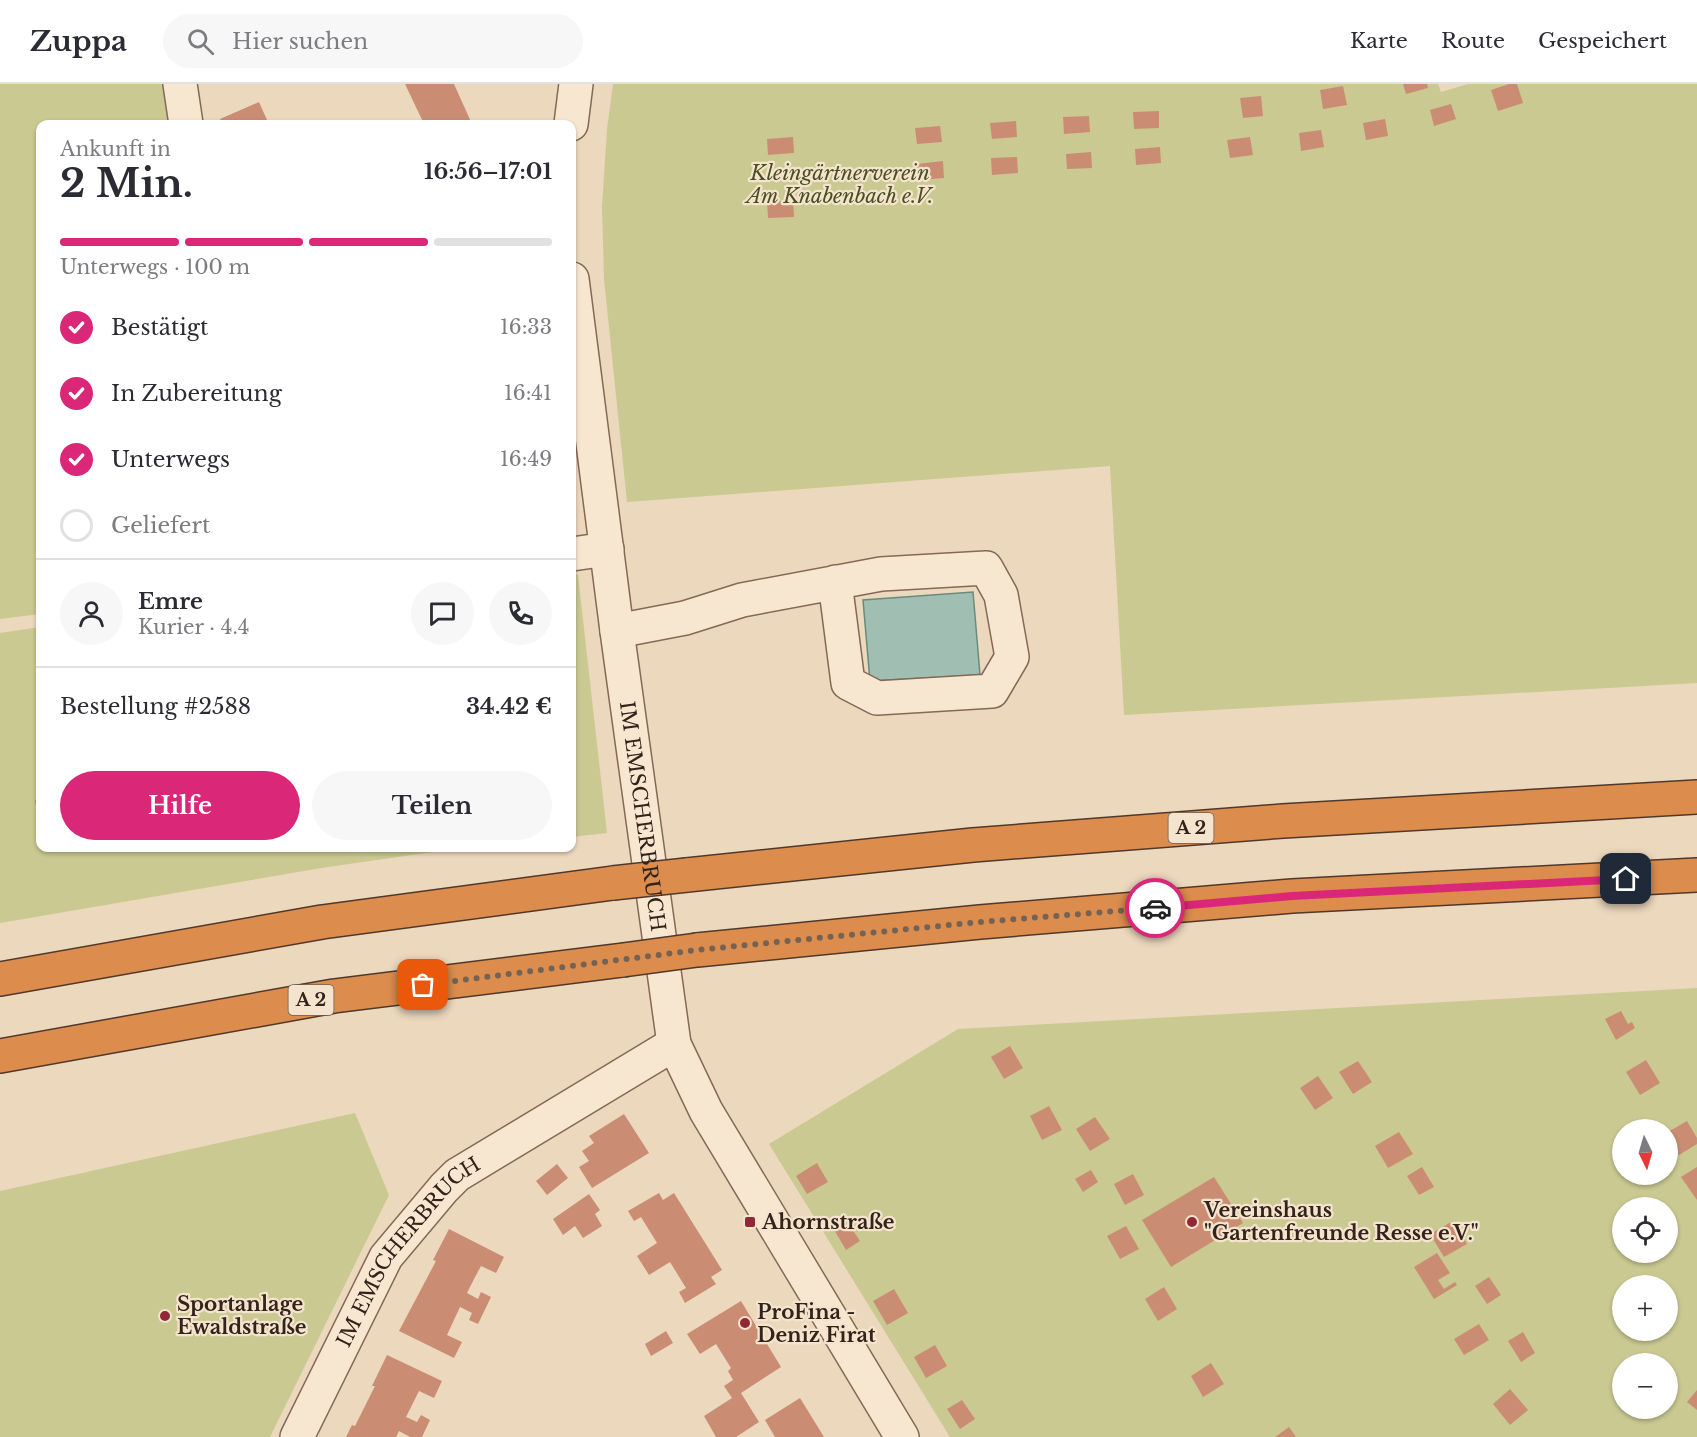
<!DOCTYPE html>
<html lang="de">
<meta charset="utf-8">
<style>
body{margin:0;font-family:"Libre Baskerville",serif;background:#f7f7f7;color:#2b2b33;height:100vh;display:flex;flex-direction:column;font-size:22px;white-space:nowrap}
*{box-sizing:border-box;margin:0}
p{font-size:20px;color:#7c7c81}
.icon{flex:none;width:33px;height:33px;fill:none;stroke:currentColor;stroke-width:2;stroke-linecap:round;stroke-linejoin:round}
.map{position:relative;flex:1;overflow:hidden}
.sheet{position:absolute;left:36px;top:36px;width:540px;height:732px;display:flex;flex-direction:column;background:#fff;border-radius:12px;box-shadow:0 2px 4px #0004}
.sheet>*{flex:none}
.needle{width:39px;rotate:175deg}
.tools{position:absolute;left:1612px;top:1035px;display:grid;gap:12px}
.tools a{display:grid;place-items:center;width:66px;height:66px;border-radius:50%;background:#fff;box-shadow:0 2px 4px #0004;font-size:30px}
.pin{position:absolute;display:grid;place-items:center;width:51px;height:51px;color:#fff;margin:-26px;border-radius:12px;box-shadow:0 3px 9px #0006}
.courier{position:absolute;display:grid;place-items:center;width:60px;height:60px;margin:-30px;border:4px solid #db2777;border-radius:50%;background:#fff;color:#222;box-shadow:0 2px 8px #0007}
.summary em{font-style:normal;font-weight:800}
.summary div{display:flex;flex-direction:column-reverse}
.summary{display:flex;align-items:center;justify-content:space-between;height:102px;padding:0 24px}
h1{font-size:39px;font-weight:800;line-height:45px}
.bar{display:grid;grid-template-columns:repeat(4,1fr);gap:9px 6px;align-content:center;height:72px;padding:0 24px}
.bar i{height:8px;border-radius:4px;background:#e1e1e2}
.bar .current{background:#db2777}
.bar p{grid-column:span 4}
.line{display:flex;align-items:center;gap:15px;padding:0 24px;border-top:2px solid #e1e1e2}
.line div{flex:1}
.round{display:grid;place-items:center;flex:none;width:63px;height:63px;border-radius:32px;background:#f7f7f7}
ol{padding:0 24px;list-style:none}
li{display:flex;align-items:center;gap:18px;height:66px}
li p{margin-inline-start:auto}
li .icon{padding:6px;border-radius:50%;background:#db2777;color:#fff;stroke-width:4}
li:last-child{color:#7c7c81}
li i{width:33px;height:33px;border:3px solid #e1e1e2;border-radius:50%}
.primary-button{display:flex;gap:12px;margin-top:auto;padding:12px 24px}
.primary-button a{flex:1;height:69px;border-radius:36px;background:#db2777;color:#fff;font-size:24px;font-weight:800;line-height:69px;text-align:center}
.primary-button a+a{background:#f7f7f7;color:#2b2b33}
header{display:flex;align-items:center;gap:36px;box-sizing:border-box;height:84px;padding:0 30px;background:#fff;border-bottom:2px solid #e1e1e2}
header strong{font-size:28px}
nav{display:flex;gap:33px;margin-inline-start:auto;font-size:21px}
.search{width:420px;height:54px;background:#f7f7f7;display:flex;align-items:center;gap:15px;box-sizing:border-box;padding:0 21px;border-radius:33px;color:#7c7c81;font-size:22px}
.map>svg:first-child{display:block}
</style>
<header>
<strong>Zuppa</strong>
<div class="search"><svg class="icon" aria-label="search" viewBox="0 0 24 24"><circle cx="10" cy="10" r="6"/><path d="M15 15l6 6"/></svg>Hier suchen</div>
<nav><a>Karte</a><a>Route</a><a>Gespeichert</a></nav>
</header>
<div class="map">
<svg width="1697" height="1353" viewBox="0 0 1697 1353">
<rect width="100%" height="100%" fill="#ecd8bd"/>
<g fill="#cac992" fill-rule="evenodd">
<path d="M0,0H175L181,40H40V530L0,535Z"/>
<path d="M613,0H1438L1441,8L1468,0H1697V599L1124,631L1110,382L627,418L604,195L602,123L607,45Z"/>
<path d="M572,488L578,491L607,749L572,753Z"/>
<path d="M40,543V764H461L321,784L0,839V549Z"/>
<path d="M1697,904V1353H950L769,1060L958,945ZM1623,1046H1668V1090H1623ZM1623,1124H1668V1168H1623ZM1623,1202H1668V1246H1623ZM1623,1280H1668V1324H1623Z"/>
<path d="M355,1029L389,1111L270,1353H0V1107Z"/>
</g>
<path fill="#a1beb2" stroke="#698b7e" stroke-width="1.5" d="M973,508L980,591L870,597L863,516Z"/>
<g fill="#ca8d73">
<path d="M405,0H454L472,40H424Z"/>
<path d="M1403,0H1427L1428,4L1406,10Z"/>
<path d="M1509,0H1517L1523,19L1498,27L1491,6Z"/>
<path d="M1343,2L1347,21L1323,25L1320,6Z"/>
<path d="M1261,12L1263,32L1243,34L1240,14Z"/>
<path d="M259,18L267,36L257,40H223L220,35Z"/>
<path d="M1451,20L1456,35L1434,42L1430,26Z"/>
<path d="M1159,27V44L1134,45L1133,28Z"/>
<path d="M1089,32L1090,48L1064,50L1063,33Z"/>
<path d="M1385,35L1388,52L1366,56L1363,39Z"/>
<path d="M1016,37L1017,53L992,55L990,39Z"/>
<path d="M940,42L942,58L917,60L915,44Z"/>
<path d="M1321,46L1324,63L1301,67L1299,49Z"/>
<path d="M793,53L794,69L768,71L767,55Z"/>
<path d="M1250,53L1253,71L1230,74L1227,56Z"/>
<path d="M1160,63L1161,79L1136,81L1135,65Z"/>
<path d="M1091,68L1092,84L1067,85L1066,70Z"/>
<path d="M1017,73L1018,89L992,91L991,74Z"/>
<path d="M943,77L944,94L919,96L917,80Z"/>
<path d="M793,117L794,133L768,134L767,118Z"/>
<path d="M40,715V738H38L35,716Z"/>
<path d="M1621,927L1628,940L1632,938L1635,944L1616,956L1605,935Z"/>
<path d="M1010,962L1023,984L1004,995L991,973Z"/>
<path d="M1646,976L1660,999L1640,1011L1626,988Z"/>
<path d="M1358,977L1372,998L1353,1010L1339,988Z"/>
<path d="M1318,992L1333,1014L1315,1026L1300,1004Z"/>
<path d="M1049,1022L1062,1046L1042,1056L1030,1032Z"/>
<path d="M624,1030L649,1069L592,1104L579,1083L589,1077L582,1067L594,1059L589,1052Z"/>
<path d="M1095,1033L1110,1055L1090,1067L1076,1045Z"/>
<path d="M1687,1037L1697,1054V1060L1679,1071L1668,1054V1048Z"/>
<path d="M1399,1048L1413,1070L1388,1084L1375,1062Z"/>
<path d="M817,1079L828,1098L807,1110L796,1092Z"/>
<path d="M557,1080L568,1094L547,1111L536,1097Z"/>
<path d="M1422,1083L1434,1103L1419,1111L1407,1092Z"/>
<path d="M1697,1083V1116L1681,1093Z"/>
<path d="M1091,1086L1098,1098L1083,1108L1075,1095Z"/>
<path d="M1133,1090L1144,1111L1125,1121L1114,1100Z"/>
<path d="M1214,1093L1243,1139L1171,1183L1142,1136Z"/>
<path d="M659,1109L663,1116L674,1109L722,1186L711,1193L716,1200L685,1219L679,1208L686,1204L670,1178L649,1191L637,1172L657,1159L641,1133L634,1137L628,1127Z"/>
<path d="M589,1110L600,1126L595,1130L602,1142L583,1154L575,1142L563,1151L553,1135Z"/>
<path d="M846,1136L860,1157L846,1166L833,1144Z"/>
<path d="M1453,1137L1467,1160L1444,1173L1430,1150Z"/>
<path d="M1126,1142L1139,1165L1120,1175L1107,1152Z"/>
<path d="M449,1145L504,1173L496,1189L481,1182L474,1195L467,1209L478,1215L481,1208L491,1213L478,1240L469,1236L472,1229L460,1223L447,1251L462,1258L454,1274L399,1247L436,1177L433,1176Z"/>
<path d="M1437,1169L1450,1189L1438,1196L1444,1205L1455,1198L1457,1201L1434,1215L1414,1183Z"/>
<path d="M1489,1193L1501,1211L1487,1220L1475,1202Z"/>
<path d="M1164,1203L1177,1225L1158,1237L1145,1215Z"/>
<path d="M894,1205L908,1229L887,1241L873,1217Z"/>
<path d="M741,1217L781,1283L741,1309L759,1338L736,1353H716L704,1332L732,1314L724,1302L733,1296L728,1287L731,1284L716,1260L700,1270L687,1250Z"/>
<path d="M1479,1240L1489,1256L1464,1271L1454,1255Z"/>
<path d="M666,1247L673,1259L651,1272L645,1260Z"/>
<path d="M1523,1248L1535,1269L1521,1278L1508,1257Z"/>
<path d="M935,1261L947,1282L926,1294L914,1273Z"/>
<path d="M387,1271L442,1297L434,1314L419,1307L406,1333L417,1338L421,1331L430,1336L422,1353H410L399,1347L396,1353H346L352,1341L355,1342L375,1302H372Z"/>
<path d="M1211,1279L1224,1300L1203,1313L1191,1292Z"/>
<path d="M1510,1305L1528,1326L1510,1341L1493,1320Z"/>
<path d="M1697,1306V1326L1687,1318Z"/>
<path d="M800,1314L824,1353H775L765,1336Z"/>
<path d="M962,1316L975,1335L960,1345L947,1325Z"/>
<path d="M1289,1343L1296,1353H1275Z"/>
</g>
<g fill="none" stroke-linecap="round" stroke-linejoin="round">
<defs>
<g id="minor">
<path d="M180,0L186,40"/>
<path d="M571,40L576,0"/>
<path id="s1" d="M572,195L617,547L674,960L706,1027L902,1353"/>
<path d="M572,470L607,465"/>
<path d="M617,547L685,534L742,516L881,490L986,484L1001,511L1012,573L992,607L877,614L848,599L835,498"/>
<path id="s2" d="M297,1353L386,1173L444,1104L457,1091L674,960"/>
</g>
<g id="highway">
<path d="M687,791L973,761L1283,737L1697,713"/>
<path d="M697,866L980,838L1292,812L1697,791"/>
<path d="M0,895L322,838L613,799"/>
<path d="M0,972L334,912L623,876"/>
</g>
</defs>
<use href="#minor" stroke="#846957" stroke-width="36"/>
<use href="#highway" stroke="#51382b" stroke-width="36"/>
<use href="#minor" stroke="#f8e7d0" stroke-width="33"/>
<use href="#highway" stroke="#dc8c4d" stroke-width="33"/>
<defs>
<g id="highway-bridge">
<path d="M613,799L687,791"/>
<path d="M623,876L697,866"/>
</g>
</defs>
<use href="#highway-bridge" stroke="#51382b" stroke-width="36" stroke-linecap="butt"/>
<use href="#highway-bridge" stroke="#dc8c4d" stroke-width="33"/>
</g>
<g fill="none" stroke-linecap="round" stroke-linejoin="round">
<path stroke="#746354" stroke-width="6" stroke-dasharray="0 10.8" d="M423,901L697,866L980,838L1155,824"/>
<path stroke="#db2777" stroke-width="8" d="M1155,824L1292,812L1626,795"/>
</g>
<g fill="#922836" stroke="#f4e4cd" stroke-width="2">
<rect x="744" y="1132" width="12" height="12" rx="3"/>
<circle cx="1192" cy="1138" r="6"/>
<circle cx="165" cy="1232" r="6"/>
<circle cx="745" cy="1239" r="6"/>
</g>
<g text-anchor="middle" stroke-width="4.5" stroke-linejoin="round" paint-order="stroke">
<g fill="#f4e4cd" stroke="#6d5e50" stroke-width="1.5">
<rect x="1168.5" y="729" width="45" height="30" rx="4.5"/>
<rect x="288.5" y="901" width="45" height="30" rx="4.5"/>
</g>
<g font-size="18" font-weight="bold" fill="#33241b">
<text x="1191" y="750">A 2</text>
<text x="311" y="922">A 2</text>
</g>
<g font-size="20" font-style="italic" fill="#4a4f22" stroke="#f4e4cd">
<text x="840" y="96">Kleingärtnerverein<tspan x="840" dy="23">Am Knabenbach e.V.</tspan></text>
</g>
<g font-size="20" fill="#33241b" stroke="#f4e4cd">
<text dy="7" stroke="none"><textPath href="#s1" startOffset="542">IM EMSCHERBRUCH</textPath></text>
<text dy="7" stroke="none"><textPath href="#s2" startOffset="218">IM EMSCHERBRUCH</textPath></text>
</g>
<g font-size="20" font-weight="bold" fill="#33241b" stroke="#f4e4cd" text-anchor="start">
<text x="1204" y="1133">Vereinshaus<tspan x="1204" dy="23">"Gartenfreunde Resse e.V."</tspan></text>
<text x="762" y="1145">Ahornstraße</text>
<text x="177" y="1227">Sportanlage<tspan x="177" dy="23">Ewaldstraße</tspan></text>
<text x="757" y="1235">ProFina -<tspan x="757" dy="23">Deniz Firat</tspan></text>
</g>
</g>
</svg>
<div class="tools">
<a><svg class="needle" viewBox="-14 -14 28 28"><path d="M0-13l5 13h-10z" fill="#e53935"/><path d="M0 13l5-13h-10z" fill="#7c7c81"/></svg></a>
<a><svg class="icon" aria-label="locate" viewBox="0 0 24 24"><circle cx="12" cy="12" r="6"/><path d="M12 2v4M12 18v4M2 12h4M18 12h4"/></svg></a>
<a>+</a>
<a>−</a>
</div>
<div class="pin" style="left:423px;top:901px;background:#ea580c"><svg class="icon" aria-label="bag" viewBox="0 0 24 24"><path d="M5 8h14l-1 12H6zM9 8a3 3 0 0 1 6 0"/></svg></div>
<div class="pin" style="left:1626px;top:795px;background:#1f2937"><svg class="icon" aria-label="home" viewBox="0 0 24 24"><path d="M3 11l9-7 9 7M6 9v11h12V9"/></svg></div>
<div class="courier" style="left:1155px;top:824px"><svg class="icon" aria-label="car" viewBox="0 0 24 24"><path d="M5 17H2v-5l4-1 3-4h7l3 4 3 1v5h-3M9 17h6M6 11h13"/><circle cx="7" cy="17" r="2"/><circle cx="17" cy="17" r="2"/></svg></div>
<section class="sheet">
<div class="summary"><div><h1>2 Min.</h1><p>Ankunft in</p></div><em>16:56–17:01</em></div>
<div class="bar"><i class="current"></i><i class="current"></i><i class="current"></i><i></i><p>Unterwegs · 100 m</p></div>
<ol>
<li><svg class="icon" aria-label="check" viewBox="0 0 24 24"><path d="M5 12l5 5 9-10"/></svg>Bestätigt<p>16:33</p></li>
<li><svg class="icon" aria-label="check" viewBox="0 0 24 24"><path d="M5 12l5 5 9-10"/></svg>In Zubereitung<p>16:41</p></li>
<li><svg class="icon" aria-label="check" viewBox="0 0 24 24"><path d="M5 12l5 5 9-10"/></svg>Unterwegs<p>16:49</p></li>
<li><i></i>Geliefert</li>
</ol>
<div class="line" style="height:108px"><a class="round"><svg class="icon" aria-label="person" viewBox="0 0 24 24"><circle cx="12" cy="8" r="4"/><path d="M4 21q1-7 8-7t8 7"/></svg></a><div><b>Emre</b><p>Kurier · 4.4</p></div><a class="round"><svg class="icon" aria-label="chat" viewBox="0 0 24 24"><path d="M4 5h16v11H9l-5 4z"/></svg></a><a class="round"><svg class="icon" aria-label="phone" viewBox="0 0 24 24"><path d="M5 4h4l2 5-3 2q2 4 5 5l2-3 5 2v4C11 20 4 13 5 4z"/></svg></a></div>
<div class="line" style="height:78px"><div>Bestellung #2588</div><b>34.42 €</b></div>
<div class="primary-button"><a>Hilfe</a><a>Teilen</a></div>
</section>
</div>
